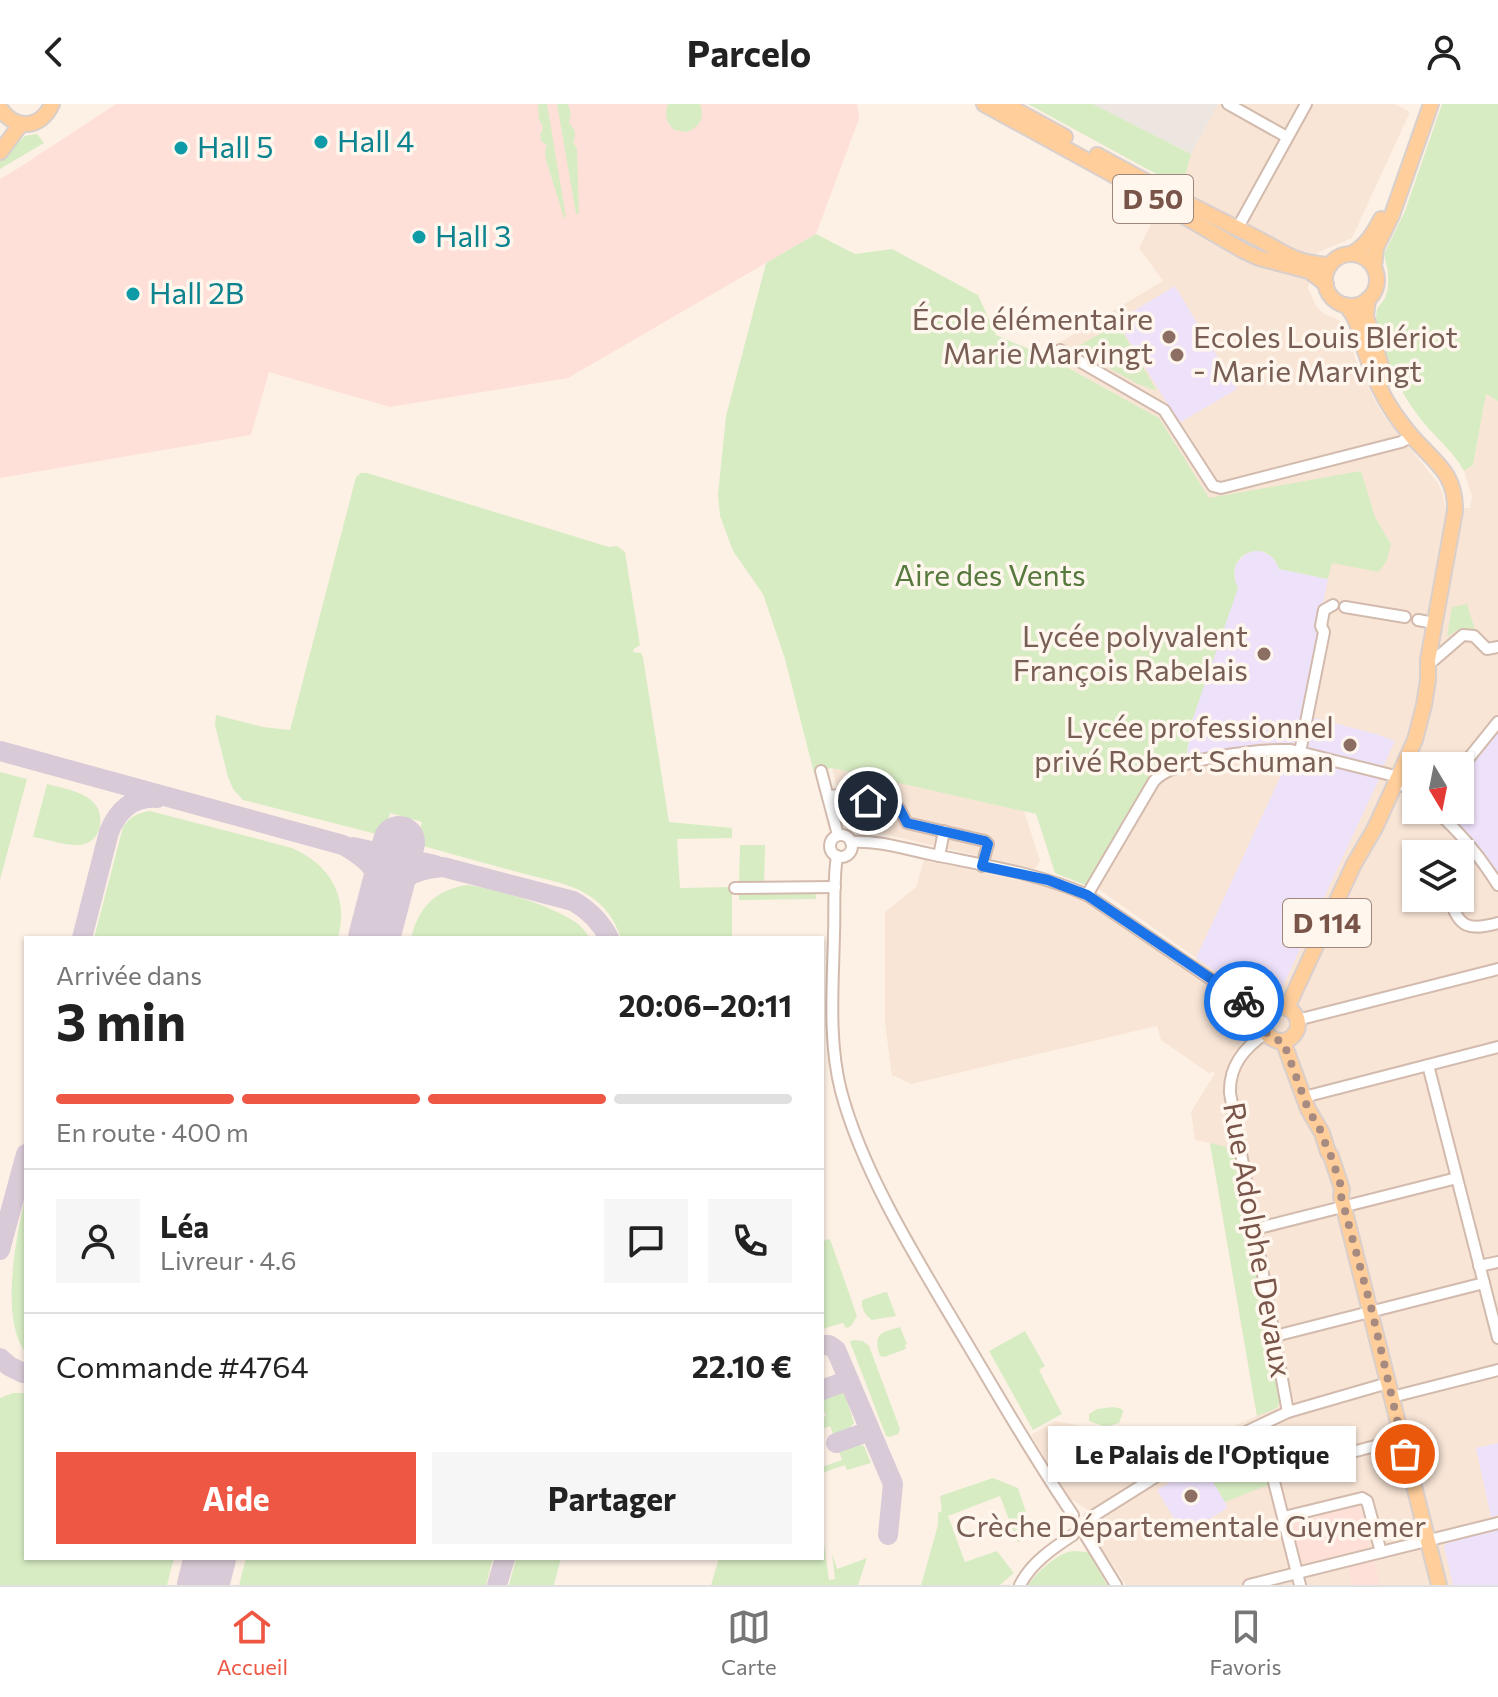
<!DOCTYPE html>
<html lang="fr">
<meta charset="utf-8">
<style>
body{margin:0;font-family:Commissioner,sans-serif;background:#f6f6f6;color:#222;height:100vh;display:flex;flex-direction:column;font-size:30px;white-space:nowrap}
*{box-sizing:border-box;margin:0}
p{font-size:26px;color:#767676}
.icon{flex:none;width:44px;height:44px;fill:none;stroke:currentColor;stroke-width:2;stroke-linecap:round;stroke-linejoin:round}
.map{position:relative;flex:1;overflow:hidden}
.side{position:absolute;left:24px;top:832px;width:800px;height:624px;display:flex;flex-direction:column;background:#fff;border-radius:0px;box-shadow:0 2px 6px #0004}
.side>*{flex:none}
.needle{width:52px;rotate:170deg}
.fabs{position:absolute;left:1402px;top:648px;display:grid;gap:16px}
.fabs a{display:grid;place-items:center;width:72px;height:72px;border-radius:0px;background:#fff;box-shadow:0 2px 6px #0004;font-size:40px}
.pin{position:absolute;display:grid;place-items:center;width:68px;height:68px;color:#fff;margin:-34px;border:4px solid #fff;border-radius:50%;box-shadow:0 2px 8px #0007}
.courier{position:absolute;display:grid;place-items:center;width:80px;height:80px;margin:-40px;border:6px solid #1a73e8;border-radius:50%;background:#fff;color:#222;box-shadow:0 2px 10px #0007}
.bubble{position:absolute;height:56px;border-radius:0px;background:#fff;box-shadow:0 2px 6px #0004;font-size:26px;font-weight:700;line-height:56px;text-align:center}
.summary em{font-style:normal;font-weight:700}
.summary div{display:flex;flex-direction:column-reverse}
.summary{display:flex;align-items:center;justify-content:space-between;height:136px;padding:0 32px}
h1{font-size:52px;font-weight:700;line-height:60px}
.bar{display:grid;grid-template-columns:repeat(4,1fr);gap:12px 8px;align-content:center;height:96px;padding:0 32px}
.bar i{height:10px;border-radius:6px;background:#e0e0e0}
.bar .current{background:#ee5744}
.bar p{grid-column:span 4}
.line{display:flex;align-items:center;gap:20px;padding:0 32px;border-top:2px solid #e0e0e0}
.line div{flex:1}
.round{display:grid;place-items:center;flex:none;width:84px;height:84px;border-radius:0px;background:#f6f6f6}
.action{display:flex;gap:16px;margin-top:auto;padding:16px 32px}
.action a{flex:1;height:92px;border-radius:0px;background:#ee5744;color:#fff;font-size:32px;font-weight:700;line-height:92px;text-align:center}
.action a+a{background:#f6f6f6;color:#222}
header{display:flex;justify-content:space-between;align-items:center;height:104px;padding:0 32px;background:#fff;font-size:36px;font-weight:700}
.dock{display:flex;justify-content:space-around;align-items:center;height:112px;border-top:2px solid #e0e0e0;background:#fff;font-size:22px;color:#767676}
.dock a{display:grid;justify-items:center;gap:4px}
.dock .current{color:#ee5744}
.map>svg:first-child{display:block}
</style>
<header><svg class="icon" aria-label="back" viewBox="0 0 24 24"><path d="M15 5l-7 7 7 7"/></svg>Parcelo<svg class="icon" aria-label="person" viewBox="0 0 24 24"><circle cx="12" cy="8" r="4"/><path d="M4 21q1-7 8-7t8 7"/></svg></header>
<div class="map">
<svg width="1498" height="1481" viewBox="0 0 1498 1481">
<rect width="100%" height="100%" fill="#fdf1e6"/>
<g fill="#f8e5d6" fill-rule="evenodd">
<path d="M1218,0H1395L1410,8L1352,134L1317,149L1308,184L1316,202L1324,210L1337,215L1346,224L1356,257L1374,295L1384,312L1438,379L1443,391L1445,403L1470,404L1472,392L1464,367L1473,361L1486,290L1498,297V1481H1126L1099,1440L1105,1431L1106,1417L1067,1393L1031,1331L1055,1317L1125,1330L1139,1366L1168,1350L1257,1312L1210,1039L1195,1036L1191,1008L1215,969L1212,967L1210,970L1161,936L1157,922L911,980L895,972H892L885,919V808L916,783L924,756L1054,784L1073,791L1098,804L1191,869L1196,854L1097,784L1161,675L1190,663L1186,654L1192,617L1332,459L1391,440L1375,413L1361,368L1209,395L1159,314L1042,249L1163,177L1139,144L1151,120L1182,84L1191,50ZM1416,662H1460V706H1416ZM1416,750H1460V794H1416Z"/>
<path d="M832,664L1024,707L1040,757L1035,765L852,723L844,714Z"/>
</g>
<g fill="#fee0d9">
<path d="M116,0H857L859,15L816,130L568,274L390,303L269,268L251,331L0,374V75L20,63Z"/>
<path d="M1357,1402L1361,1405L1370,1439L1367,1444L1306,1459L1301,1456L1293,1424L1296,1418Z"/>
<path d="M1374,1457L1380,1481H1352L1348,1463Z"/>
</g>
<path fill="#ede5e0" d="M1093,0H1218L1191,50Z"/>
<g fill="#eee2fa">
<path d="M1175,182L1237,285L1179,319L1117,217Z"/>
<path d="M1258,446L1272,452L1280,465L1328,475L1296,639H1262L1186,654L1192,617L1235,477L1234,467L1236,460L1246,449Z"/>
<path d="M1311,613L1376,630L1395,637L1383,663L1305,645Z"/>
<path d="M1498,629V769L1473,735L1443,706H1460V676Z"/>
<path d="M1291,650L1380,673L1282,884L1275,881H1269L1264,885L1261,891L1252,893L1196,854Z"/>
<path d="M1498,1339V1411L1491,1413L1476,1344Z"/>
<path d="M1202,1359L1225,1398L1227,1404L1184,1431L1157,1386Z"/>
<path d="M1498,1425V1481H1453L1444,1443L1447,1438Z"/>
</g>
<g fill="#d8ecc3">
<path d="M538,0H547L566,113L564,114L546,56L545,47L547,41L541,37L540,31L543,24L539,15Z"/>
<path d="M557,0H568L571,9L569,19C575,26 577,29 573,38L577,45L579,110H576Z"/>
<path d="M668,0H700C705,13 700,23 687,28L674,26C666,18 664,10 668,0Z"/>
<path d="M1028,0H1093L1191,50L1182,84Z"/>
<path d="M1442,0H1498V297L1486,290L1473,361L1464,367C1454,348 1437,335 1424,319C1399,289 1383,252 1376,213L1377,205L1385,194L1388,184V168L1384,150L1405,107Z"/>
<path d="M37,30L44,39L0,65V54L25,32Z"/>
<path d="M816,130L855,150L892,145L978,191L996,231L1054,256L1159,314L1209,394L1361,367L1375,413L1391,440L1387,456L1379,468L1332,459L1328,475L1279,465C1267,430 1221,451 1238,484L1192,617L1186,654L1159,663L1150,671L1085,781L1055,769L1036,710L832,664L814,669L785,555L763,490L733,447L720,412L718,390L726,312L766,159Z"/>
<path d="M1118,220L1157,287L1138,280L1098,258L1094,262L1069,247Z"/>
<path d="M361,369H367L609,443L617,442L625,448L640,541L634,545L633,548L641,549L643,553L669,718L732,724V734L677,735L680,784L732,783V834H621C614,815 606,802 588,791C572,780 548,776 529,771C491,761 453,750 415,740L422,718L390,709L384,732L243,696L233,685L228,673L215,621L216,611L263,623L290,626L356,373Z"/>
<path d="M1467,500L1475,526L1459,525L1447,533L1452,503Z"/>
<path d="M0,668L27,675L0,776Z"/>
<path d="M47,680C69,686 105,690 100,722C98,731 93,738 84,740C71,744 47,735 33,733Z"/>
<path d="M150,707L292,744C330,761 349,792 338,834H94L123,723C130,713 137,709 150,707Z"/>
<path d="M740,741H765L764,782H739Z"/>
<path d="M467,781C497,785 546,800 572,816C580,820 585,827 590,834H411C419,803 435,786 467,781Z"/>
<path d="M815,786L816,795L739,796V788Z"/>
<path d="M1210,1039L1235,1045L1280,1296L1277,1304L1257,1312Z"/>
<path d="M26,1091V1249C0,1218 15,1134 26,1091Z"/>
<path d="M830,1135L857,1212L851,1222L846,1224L843,1219L822,1225V1137Z"/>
<path d="M885,1188H887L896,1212L872,1216C865,1212 861,1204 862,1196Z"/>
<path d="M900,1223L907,1240L905,1241L906,1245L884,1253L880,1252C873,1229 880,1229 900,1223Z"/>
<path d="M1025,1227L1045,1262L1039,1266L1062,1310L1033,1326L989,1247Z"/>
<path d="M853,1236L863,1237L869,1242L900,1325L898,1330L890,1333L886,1332L850,1238Z"/>
<path d="M839,1285L844,1287L854,1319L849,1324L833,1330L830,1322L822,1325V1314L826,1312L822,1302V1296L826,1294L825,1290Z"/>
<path d="M13,1289H26V1454H174L167,1481H0V1294Z"/>
<path d="M1113,1303L1122,1305L1123,1308L1119,1319L1106,1323L1089,1317V1310L1097,1305Z"/>
<path d="M1249,1338L1259,1344L1268,1381L1225,1398L1202,1359Z"/>
<path d="M856,1340L864,1342L871,1359L847,1366L845,1361L822,1369V1363L842,1356L839,1347Z"/>
<path d="M993,1374L1018,1384L1027,1411L1017,1418L1024,1428L1018,1439L1000,1392L948,1412L965,1458L997,1447L1014,1469L1000,1481H921L938,1421V1409L942,1407L940,1392Z"/>
<path d="M822,1425L829,1476L835,1475L832,1449L837,1465L867,1454L858,1481H711L719,1454H822Z"/>
<path d="M1073,1447L1088,1448L1107,1481H1028C1037,1468 1057,1449 1073,1447Z"/>
<path d="M246,1454H493L486,1481H239Z"/>
<path d="M516,1454H561L554,1481H509Z"/>
</g>
<g fill="none" stroke-linecap="round" stroke-linejoin="round">
<g stroke="#d8cad7" stroke-width="20">
<path d="M0,647L343,741C377,760 385,774 380,814"/>
<path d="M353,743L435,761"/>
<path d="M383,806C397,775 409,766 443,763L573,797C589,806 600,817 609,834"/>
<path d="M82,834L109,728C118,706 133,692 157,694"/>
<path d="M0,1146L26,1050"/>
<path d="M822,1241H829L836,1246L893,1380L888,1431"/>
<path d="M0,1254L9,1262L23,1269"/>
<path d="M822,1286L849,1276"/>
<path d="M836,1339L870,1327"/>
<path d="M497,1481L505,1454"/>
</g>
<g stroke="#d8cad7" stroke-width="52">
<path d="M374,834L399,738"/>
<path d="M203,1481L210,1454"/>
</g>
<defs>
<g id="minor">
<path d="M1228,0L1287,33"/>
<path d="M1237,125L1306,0"/>
<path d="M1060,246L1164,306L1213,382L1221,384L1401,338L1412,332"/>
<path d="M1345,503L1405,513"/>
<path d="M1418,516L1434,519"/>
<path d="M1434,556L1463,531L1474,532L1487,545L1498,543"/>
<path d="M1300,648L1324,528L1321,522L1324,506L1333,501"/>
<path d="M1460,665L1498,618"/>
<path d="M821,667L838,731"/>
<path d="M1396,679L1404,682L1416,691"/>
<path d="M828,693L837,691L899,704L907,719L985,737L988,740L982,762"/>
<path d="M1435,706C1459,727 1481,754 1498,781"/>
<circle cx="841" cy="742" r="11"/>
<path d="M851,738C877,736 905,745 930,750C982,761 1038,769 1087,791L1265,912"/>
<path d="M1424,750H1431"/>
<path d="M837,752C833,777 835,804 834,830C833,881 828,937 841,987C863,1070 918,1157 962,1231C998,1291 1033,1353 1073,1411"/>
<path d="M939,752L944,727"/>
<path d="M735,784L835,783"/>
<path d="M1087,791L1154,677C1174,654 1260,645 1291,646L1399,673"/>
<path d="M1450,794C1458,824 1469,827 1498,819"/>
<path d="M1297,916L1498,865"/>
<path d="M1266,929C1244,944 1229,962 1230,989L1288,1308"/>
<path d="M1428,961L1498,1234"/>
<path d="M1304,993L1498,943"/>
<path d="M1255,1125L1457,1074"/>
<path d="M1479,1162L1498,1158"/>
<path d="M1275,1232L1484,1179"/>
<path d="M1392,1293L1498,1266"/>
<path d="M1260,1322L1300,1481"/>
<path d="M1272,1369L1402,1335"/>
<path d="M1284,1413L1362,1394L1367,1397L1381,1448"/>
<path d="M1090,1414L1168,1365L1288,1308L1388,1279"/>
<path d="M1086,1432L1116,1481"/>
<path d="M1020,1481C1031,1459 1053,1444 1073,1431"/>
<path d="M1249,1481L1498,1419"/>
</g>
<g id="major">
<path d="M984,0L1108,68L1242,146L1259,154L1309,167L1326,180"/>
<path d="M1005,0L1065,33"/>
<path d="M0,4C15,27 41,25 52,0"/>
<path d="M0,48L21,20"/>
<path d="M1097,51C1148,79 1199,106 1251,131C1283,147 1291,159 1330,161"/>
<path d="M1351,150C1366,142 1374,129 1381,115"/>
<circle cx="1351" cy="176" r="26"/>
<path d="M1374,164L1376,144L1392,111L1431,0"/>
<path d="M1368,195L1366,212L1385,275"/>
<circle cx="1281" cy="920" r="17"/>
<path d="M1287,904L1354,760L1375,724L1415,636L1424,601L1428,576V556L1455,407C1456,373 1439,361 1418,339C1409,330 1401,319 1394,309C1381,290 1372,269 1365,247C1359,229 1359,216 1346,201"/>
<path d="M1283,937L1308,1005L1322,1029L1328,1048L1331,1052L1342,1085L1341,1092L1439,1481"/>
</g>
</defs>
<use href="#minor" stroke="#d2baad" stroke-width="14"/>
<use href="#major" stroke="#d9cfcc" stroke-width="18"/>
<use href="#minor" stroke="#fff" stroke-width="10"/>
<use href="#major" stroke="#ffce9b" stroke-width="14"/>
</g>
<g fill="none" stroke-linecap="round" stroke-linejoin="round">
<path stroke="#a78b80" stroke-width="8" stroke-dasharray="0 14.4" d="M1244,897L1265,912C1261,927 1269,936 1283,937L1308,1005L1322,1029L1328,1048L1331,1052L1342,1085L1341,1092L1372,1207L1405,1350"/>
<path stroke="#1a73e8" stroke-width="10" d="M868,697L899,704L907,719L985,737L988,740L982,762L1048,776L1087,791L1244,897"/>
</g>
<g fill="#0f9aa8" stroke="#fff6ed" stroke-width="3">
<circle cx="321" cy="38" r="8"/>
<circle cx="181" cy="44" r="8"/>
<circle cx="419" cy="133" r="8"/>
<circle cx="133" cy="190" r="8"/>
</g>
<g fill="#8d6e63" stroke="#fff6ed" stroke-width="3">
<circle cx="1169" cy="233" r="8"/>
<circle cx="1177" cy="251" r="8"/>
<circle cx="1264" cy="550" r="8"/>
<circle cx="1350" cy="641" r="8"/>
<circle cx="1191" cy="1392" r="8"/>
</g>
<g text-anchor="middle" stroke-width="7" stroke-linejoin="round" paint-order="stroke">
<g fill="#fff6ed" stroke="#a0857a" stroke-width="2">
<rect x="1113" y="71" width="80" height="48" rx="6"/>
<rect x="1283" y="795" width="88" height="48" rx="6"/>
</g>
<g font-size="28" font-weight="bold" fill="#785449">
<text x="1153" y="105">D 50</text>
<text x="1327" y="829">D 114</text>
</g>
<g font-size="30" fill="#0d838f" stroke="#fff6ed" text-anchor="start">
<text x="337" y="48">Hall 4</text>
<text x="197" y="54">Hall 5</text>
<text x="435" y="143">Hall 3</text>
<text x="149" y="200">Hall 2B</text>
</g>
<g font-size="30" fill="#785e54" stroke="#fff6ed" text-anchor="end">
<text x="1153" y="226">École élémentaire<tspan x="1153" dy="34">Marie Marvingt</tspan></text>
<text x="1193" y="244" text-anchor="start">Ecoles Louis Blériot<tspan x="1193" dy="34">- Marie Marvingt</tspan></text>
<text x="1248" y="543">Lycée polyvalent<tspan x="1248" dy="34">François Rabelais</tspan></text>
<text x="1334" y="634">Lycée professionnel<tspan x="1334" dy="34">privé Robert Schuman</tspan></text>
<text x="1191" y="1433" text-anchor="middle">Crèche Départementale Guynemer</text>
</g>
<g font-size="30" fill="#56793d" stroke="#fff6ed">
<text x="990" y="482">Aire des Vents</text>
</g>
<g font-size="30" fill="#785449" stroke="#fff6ed">
<text transform="translate(1257 1136) rotate(80)" y="10">Rue Adolphe Devaux</text>
</g>
</g>
</svg>
<div class="fabs">
<a><svg class="needle" viewBox="-14 -14 28 28"><path d="M0-13l5 13h-10z" fill="#e53935"/><path d="M0 13l5-13h-10z" fill="#767676"/></svg></a>
<a><svg class="icon" aria-label="layers" viewBox="0 0 24 24"><path d="M12 4l9 5-9 5-9-5zM3 14l9 5 9-5"/></svg></a>
</div>
<div class="pin" style="left:1405px;top:1350px;background:#ea580c"><svg class="icon" aria-label="bag" viewBox="0 0 24 24"><path d="M5 8h14l-1 12H6zM9 8a3 3 0 0 1 6 0"/></svg></div>
<div class="pin" style="left:868px;top:697px;background:#1f2937"><svg class="icon" aria-label="home" viewBox="0 0 24 24"><path d="M3 11l9-7 9 7M6 9v11h12V9"/></svg></div>
<div class="courier" style="left:1244px;top:897px"><svg class="icon" aria-label="bike" viewBox="0 0 24 24"><circle cx="6" cy="16" r="4"/><circle cx="18" cy="16" r="4"/><path d="M6 16l4-8h5l3 8M10 8l3 8H6M13 5h3"/></svg></div>
<div class="bubble" style="left:1048px;top:1322px;width:308px">Le Palais de l'Optique</div>
<section class="side">
<div class="summary"><div><h1>3 min</h1><p>Arrivée dans</p></div><em>20:06–20:11</em></div>
<div class="bar"><i class="current"></i><i class="current"></i><i class="current"></i><i></i><p>En route · 400 m</p></div>
<div class="line" style="height:144px"><a class="round"><svg class="icon" aria-label="person" viewBox="0 0 24 24"><circle cx="12" cy="8" r="4"/><path d="M4 21q1-7 8-7t8 7"/></svg></a><div><b>Léa</b><p>Livreur · 4.6</p></div><a class="round"><svg class="icon" aria-label="chat" viewBox="0 0 24 24"><path d="M4 5h16v11H9l-5 4z"/></svg></a><a class="round"><svg class="icon" aria-label="phone" viewBox="0 0 24 24"><path d="M5 4h4l2 5-3 2q2 4 5 5l2-3 5 2v4C11 20 4 13 5 4z"/></svg></a></div>
<div class="line" style="height:104px"><div>Commande #4764</div><b>22.10 €</b></div>
<div class="action"><a>Aide</a><a>Partager</a></div>
</section>
</div>
<nav class="dock">
<a class="current"><svg class="icon" aria-label="home" viewBox="0 0 24 24"><path d="M3 11l9-7 9 7M6 9v11h12V9"/></svg>Accueil</a>
<a><svg class="icon" aria-label="map" viewBox="0 0 24 24"><path d="M3 6l6-2 6 2 6-2v14l-6 2-6-2-6 2zM9 4v14M15 6v14"/></svg>Carte</a>
<a><svg class="icon" aria-label="saved" viewBox="0 0 24 24"><path d="M7 4h10v16l-5-4-5 4z"/></svg>Favoris</a>
</nav>
